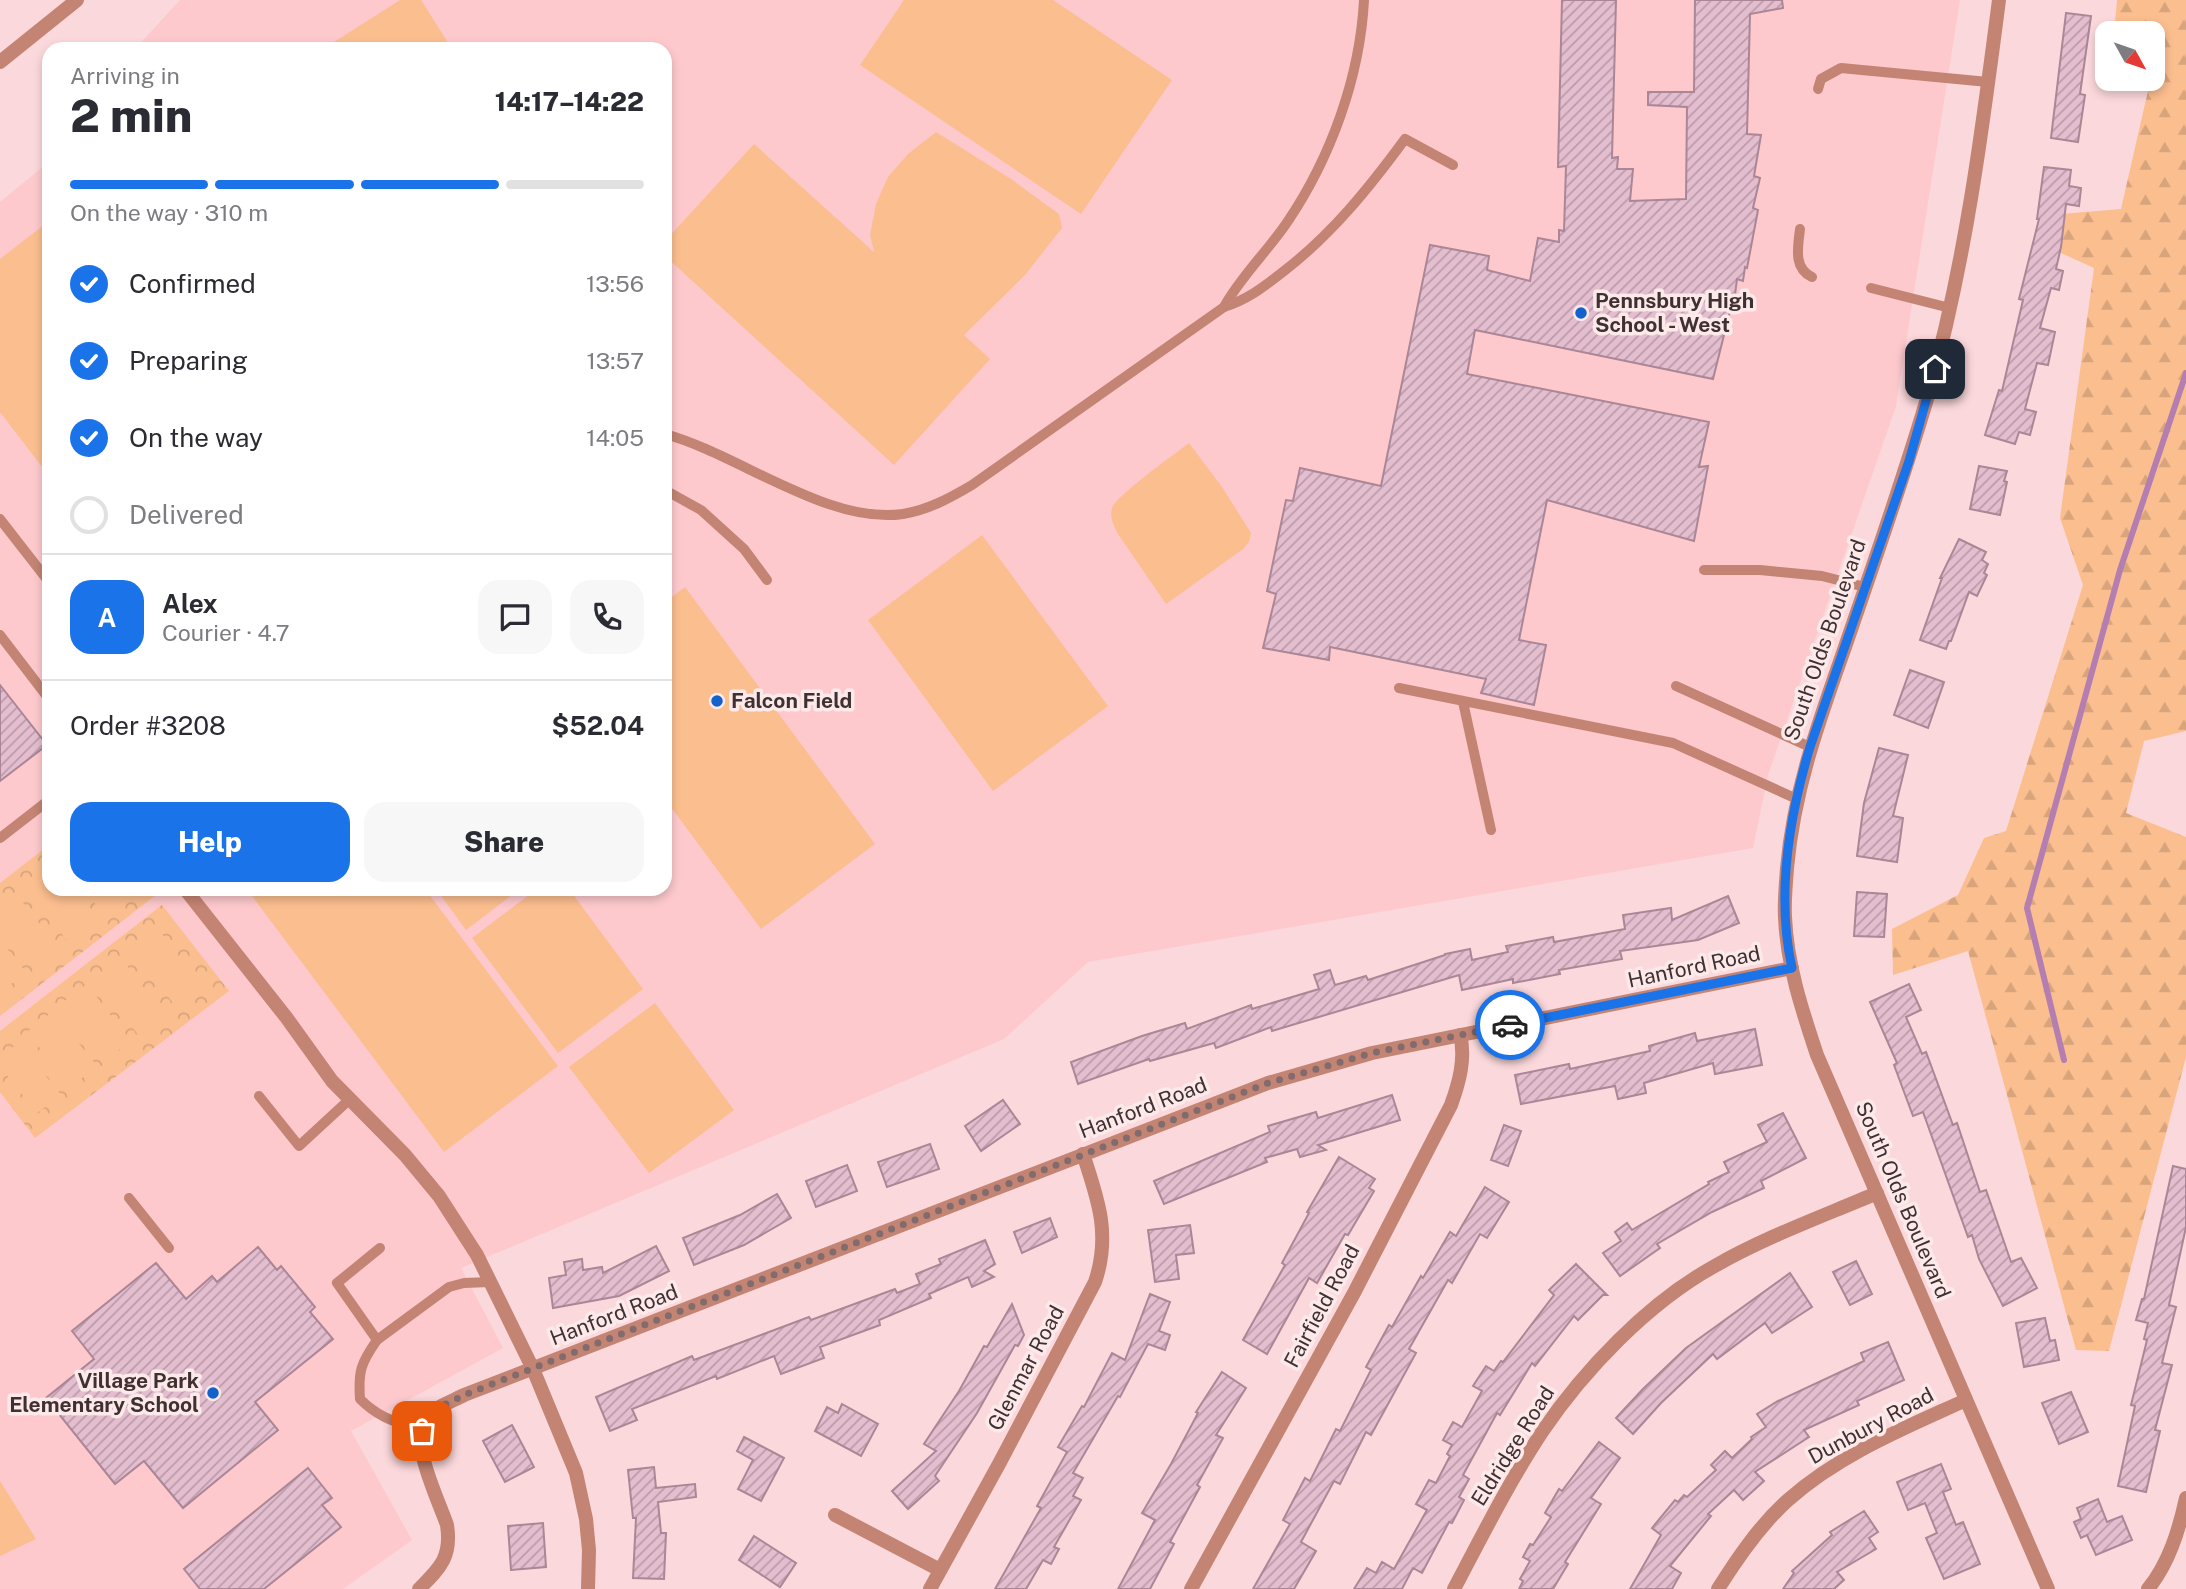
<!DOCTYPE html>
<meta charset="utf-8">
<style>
body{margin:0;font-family:"Public Sans",sans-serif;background:#f7f7f7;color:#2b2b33;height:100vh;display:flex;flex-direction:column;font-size:26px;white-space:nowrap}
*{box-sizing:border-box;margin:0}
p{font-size:23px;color:#7c7c81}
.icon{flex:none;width:38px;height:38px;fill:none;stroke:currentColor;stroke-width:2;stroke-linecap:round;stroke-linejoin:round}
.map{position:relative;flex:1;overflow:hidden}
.drawer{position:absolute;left:42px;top:42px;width:630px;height:854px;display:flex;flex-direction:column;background:#fff;border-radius:21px;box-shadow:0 4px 10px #0003}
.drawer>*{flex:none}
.needle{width:46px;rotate:130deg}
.buttons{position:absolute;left:2095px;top:21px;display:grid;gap:14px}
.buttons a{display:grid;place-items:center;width:70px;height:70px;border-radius:14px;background:#fff;box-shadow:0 4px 10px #0003;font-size:35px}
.pin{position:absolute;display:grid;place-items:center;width:60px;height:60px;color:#fff;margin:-30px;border-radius:14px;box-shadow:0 4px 10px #0006}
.courier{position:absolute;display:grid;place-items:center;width:70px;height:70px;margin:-35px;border:5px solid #1a73e8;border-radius:50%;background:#fff;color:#222;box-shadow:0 2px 9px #0007}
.headline em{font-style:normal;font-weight:800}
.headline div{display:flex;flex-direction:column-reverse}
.headline{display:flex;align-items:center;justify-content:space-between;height:119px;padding:0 28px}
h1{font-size:46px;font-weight:800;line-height:52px}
.bar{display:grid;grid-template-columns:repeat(4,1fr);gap:10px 7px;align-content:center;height:84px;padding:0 28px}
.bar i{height:9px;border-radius:5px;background:#e1e1e2}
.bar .selected{background:#1a73e8}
.bar p{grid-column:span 4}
.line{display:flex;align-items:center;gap:18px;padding:0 28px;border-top:2px solid #e1e1e2}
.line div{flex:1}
.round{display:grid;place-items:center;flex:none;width:74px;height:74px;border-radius:21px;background:#f7f7f7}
ol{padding:0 28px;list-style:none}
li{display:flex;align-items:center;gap:21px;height:77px}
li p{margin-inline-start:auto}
li .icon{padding:7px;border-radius:50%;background:#1a73e8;color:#fff;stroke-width:4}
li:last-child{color:#7c7c81}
li i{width:38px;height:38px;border:4px solid #e1e1e2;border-radius:50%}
.button{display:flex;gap:14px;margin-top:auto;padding:14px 28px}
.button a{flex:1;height:80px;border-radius:21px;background:#1a73e8;color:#fff;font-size:28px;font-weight:800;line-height:80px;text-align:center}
.button a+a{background:#f7f7f7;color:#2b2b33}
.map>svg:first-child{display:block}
</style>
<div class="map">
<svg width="2186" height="1589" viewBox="0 0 2186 1589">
<defs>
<pattern id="forest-firs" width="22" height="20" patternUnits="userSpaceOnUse" patternTransform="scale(1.75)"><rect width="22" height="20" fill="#fbbe8f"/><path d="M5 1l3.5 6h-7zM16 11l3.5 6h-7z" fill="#d8a47c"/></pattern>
<pattern id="park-crowns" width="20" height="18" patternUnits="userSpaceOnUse" patternTransform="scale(1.75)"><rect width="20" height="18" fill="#fbbe8f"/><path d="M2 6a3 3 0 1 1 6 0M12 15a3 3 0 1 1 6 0" fill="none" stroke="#d8a47c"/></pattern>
<pattern id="building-hatch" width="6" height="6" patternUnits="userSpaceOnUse" patternTransform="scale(1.75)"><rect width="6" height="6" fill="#e4becf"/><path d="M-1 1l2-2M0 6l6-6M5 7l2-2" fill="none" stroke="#ba9ba9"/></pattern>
</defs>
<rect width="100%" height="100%" fill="#fbd8db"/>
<path fill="#fdc9cd" d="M180,0H1960L1896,406L1768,775L1753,848L1088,962L1004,1039L461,1268L503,1348L351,1431L412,1540L343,1589H0V202L49,162V889H665V49H135Z"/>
<path fill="url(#forest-firs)" d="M2117,0H2186V731L2144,741L2126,813L2186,837V1057L2109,1351L2076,1350L1968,951L1893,975L1892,929L1958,895L1984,838L2006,831L2083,585L2060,518L2094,268L2050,248L2061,214L2121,209L2150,82L2142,79H2152V33H2114Z"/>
<g fill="url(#park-crowns)">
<path d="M49,845V889H151L156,895L0,1016V883Z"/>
<path d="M162,905L229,991L35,1138L0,1092V1031Z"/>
</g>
<g fill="#fbbe8f">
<path d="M400,0H421L452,49H323Z"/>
<path d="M904,0H1053L1172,80L1081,214L860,65Z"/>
<path d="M936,132L1011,179L1059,214L1062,228L1025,275L964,335L990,359L894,465L665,256V241L754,144L874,252L870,235L876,204L888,177L908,154Z"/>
<path d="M49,221V476L0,412V259Z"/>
<path d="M1189,443L1222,487L1251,533L1249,542L1243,549L1166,604L1118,534C1114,526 1109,517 1112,508C1117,495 1175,454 1189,443Z"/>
<path d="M982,535L1108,706L993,791L868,620Z"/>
<path d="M685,587L875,844L761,929L665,799V602Z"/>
<path d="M49,868V889H70L95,921L68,942L25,887Z"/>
<path d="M84,889H128L132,895L104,916Z"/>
<path d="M262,889H425L558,1066L444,1152L252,896Z"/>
<path d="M436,889H520L466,930Z"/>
<path d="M537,889H569L643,989L558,1053L472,938Z"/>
<path d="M16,894L60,949L34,970L0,928V907Z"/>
<path d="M159,930L202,987L176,1007L133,951Z"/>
<path d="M0,940L26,972L0,993Z"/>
<path d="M121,958L165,1015L139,1036L95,978Z"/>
<path d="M87,984L130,1041L102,1063L59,1005Z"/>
<path d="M655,1003L734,1110L649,1173L569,1067Z"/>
<path d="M53,1011L97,1066L71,1087L27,1032Z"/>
<path d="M19,1042L61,1095L37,1113L0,1067V1057Z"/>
<path d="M0,1481L36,1539L0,1556Z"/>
</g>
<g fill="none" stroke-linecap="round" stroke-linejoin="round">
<path stroke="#b47eb0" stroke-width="6" d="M2064,1060L2027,908L2120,570L2186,373"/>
</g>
<g fill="url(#building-hatch)" stroke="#aa8696" stroke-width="2">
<path d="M1562,0H1616L1612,158L1618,157L1617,169H1633L1630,201L1686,199L1687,107L1648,105V92H1694L1695,0H1782L1783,8L1750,14L1747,134L1761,135L1754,176L1760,178L1753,208L1758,210L1747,268L1745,267L1743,281L1737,279L1734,303H1732L1713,379L1475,330L1467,374L1709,422L1699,467L1708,466L1694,541L1547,500L1519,640L1546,645L1534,705L1481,693L1486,679L1330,647L1329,660L1263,648L1276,594L1267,591L1286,500L1293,501L1300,468L1381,486L1430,245L1489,256L1487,270L1530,281L1538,238L1559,242V230L1564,231L1566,166L1558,167Z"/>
<path d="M2066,13L2091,16L2080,94L2085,95L2078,142L2051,138Z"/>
<path d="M2044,167L2071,170L2069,186L2081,188L2079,206L2066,204L2061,247L2056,269L2063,271L2059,290L2051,288L2040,328L2055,332L2048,365L2037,363L2025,409L2036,412L2030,435L2019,432L2015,444L1985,435L1999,390L2002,391L2023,300L2019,299L2039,219H2037Z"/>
<path d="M1979,466L2007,471L2004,481L2007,482L2000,515L1970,509Z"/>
<path d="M1959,539L1986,552L1982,560L1988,564L1984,573L1987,575L1977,596L1969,592L1951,641H1949L1946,649L1920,640L1942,578H1940Z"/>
<path d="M1910,670L1944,682L1928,728L1894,715Z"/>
<path d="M0,685L47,745L0,781Z"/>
<path d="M1879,748L1908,755L1893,816L1903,818L1897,862L1857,856L1864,803Z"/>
<path d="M1857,892L1887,894L1884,937L1854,936Z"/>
<path d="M1728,896L1739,923L1698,940L1620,951L1622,959L1559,970L1560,974L1513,983V979L1462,990L1459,975L1272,1031L1271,1027L1216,1048L1214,1043L1150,1061L1149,1059L1078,1084L1071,1062L1142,1036L1185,1023L1187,1029L1251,1005L1252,1009L1319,989L1314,975L1330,970L1335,985L1366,976L1368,980L1445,955V954L1470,949L1472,960L1508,952L1506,946L1553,937L1554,942L1625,929L1623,915L1671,908L1672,920Z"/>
<path d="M1909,984L1921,1010L1906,1017L1922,1054L1926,1052L1953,1125L1957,1123L1980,1192L1986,1190L2011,1262L2021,1258L2037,1288L2003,1306L1979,1259L1972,1235L1968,1237L1923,1112L1913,1116L1894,1065L1897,1063L1870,1002Z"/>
<path d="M1755,1029L1762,1065L1715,1074L1713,1063L1644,1083L1646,1093L1618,1099L1615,1086L1521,1104L1515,1075L1569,1064L1570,1069L1650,1051L1649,1046L1695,1033L1697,1041Z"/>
<path d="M1392,1095L1400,1120L1318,1145L1326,1150L1300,1157L1297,1149L1265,1158L1267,1162L1164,1204L1154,1181L1270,1132L1268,1126L1316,1112L1318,1118Z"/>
<path d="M1003,1100L1020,1124L981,1151L965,1126Z"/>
<path d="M1783,1113L1806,1158L1761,1181L1764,1188L1712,1212L1657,1244L1660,1248L1620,1276L1603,1253L1621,1241L1615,1232L1627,1223L1632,1230L1709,1184L1708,1182L1729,1172L1724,1162L1767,1142L1758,1125Z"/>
<path d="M1504,1125L1521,1131L1508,1166L1491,1160Z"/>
<path d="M930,1144L939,1169L887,1187L878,1162Z"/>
<path d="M1339,1157L1375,1179L1369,1188L1374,1191L1348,1235L1345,1234L1317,1283L1309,1278L1267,1354L1243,1340L1285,1265L1282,1263L1309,1213L1307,1212Z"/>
<path d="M847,1165L857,1191L816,1207L806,1181Z"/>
<path d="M2173,1166L2186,1169V1227L2169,1305L2176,1307L2162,1363L2172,1365L2155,1430L2160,1431L2146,1492L2118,1486L2135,1406L2131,1405L2147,1340L2144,1339L2148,1323L2136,1320L2142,1299H2144Z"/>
<path d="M1485,1187L1509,1202L1487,1238L1480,1234L1452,1283L1448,1280L1409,1349L1416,1353L1371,1435L1366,1432L1340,1484L1334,1481L1301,1542L1316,1551L1294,1589H1253L1290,1524L1283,1520L1305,1478L1310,1481L1336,1429L1340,1431L1371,1370L1366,1367L1389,1325L1392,1327L1421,1276L1423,1278L1450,1232L1456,1236Z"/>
<path d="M777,1194L791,1218L744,1245L694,1265L683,1238L740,1215Z"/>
<path d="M1050,1218L1057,1237L1022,1253L1014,1232Z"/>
<path d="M1190,1225L1194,1253L1176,1255L1179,1279L1155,1282L1148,1230Z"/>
<path d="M985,1240L995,1264L984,1271L994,1277L972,1287L968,1277L929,1294L931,1298L879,1320L880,1325L820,1347L824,1358L781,1374L774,1356L717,1379L716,1376L632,1409L637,1420L610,1431L596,1397L692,1356L694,1360L809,1317L811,1320L895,1289L897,1293L920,1284L916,1274L941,1264L939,1259Z"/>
<path d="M656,1246L669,1271L619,1296L553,1308L549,1278L566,1275L564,1262L582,1259L583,1270L602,1267L603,1273Z"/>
<path d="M258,1247L277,1270L281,1266L315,1307L310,1312L333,1339L255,1402L278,1430L183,1508L144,1461L115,1484L46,1398L94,1359L72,1331L156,1263L186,1299L212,1276L217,1282Z"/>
<path d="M1856,1261L1872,1294L1850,1305L1833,1272Z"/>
<path d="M1576,1264L1607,1295H1603L1578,1320L1574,1316L1535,1366L1532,1363L1500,1415L1497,1413L1463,1475L1469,1479L1459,1497L1464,1500L1452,1523L1449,1522L1422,1573L1413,1568L1402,1589H1354L1367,1568L1376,1573L1382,1562L1394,1569L1427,1510L1416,1504L1429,1480L1436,1483L1450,1456L1447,1454L1452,1445L1443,1440L1453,1422L1462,1427L1482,1391L1473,1386L1486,1366L1494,1371L1501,1361L1503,1362L1554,1295L1549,1290Z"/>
<path d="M1790,1273L1812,1307L1772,1333L1765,1323L1717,1359L1713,1354L1661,1403L1633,1434L1616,1418L1643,1389L1686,1348Z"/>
<path d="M1150,1294L1170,1302L1159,1331L1170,1335L1165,1350L1148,1344L1120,1397L1118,1396L1073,1473L1083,1478L1073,1496L1081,1500L1054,1547L1059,1549L1051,1564L1043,1560L1026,1589H995L1041,1508L1037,1506L1067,1452L1058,1447L1082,1406L1084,1407L1112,1353L1125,1360Z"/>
<path d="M1012,1304L1024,1335L1018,1346L1015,1345L977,1413L935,1476L939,1481L908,1509L892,1491L936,1451L924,1444L959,1391L984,1346L987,1347Z"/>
<path d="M2045,1318L2050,1341L2055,1340L2059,1360L2024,1367L2016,1323Z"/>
<path d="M1888,1342L1904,1380L1857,1401L1859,1405L1804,1430L1809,1437L1755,1472L1764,1481L1743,1500L1734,1490L1708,1514L1711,1516L1670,1566L1681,1573L1672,1589H1630L1661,1535L1652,1528L1675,1500L1678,1502L1684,1495L1687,1497L1716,1470L1711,1465L1725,1451L1732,1458L1752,1439L1751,1437L1766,1427L1757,1414L1778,1401L1864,1361L1861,1353Z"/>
<path d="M1222,1372L1246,1388L1216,1435L1223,1438L1197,1485L1200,1487L1170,1542L1174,1544L1150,1589H1118L1155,1520L1142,1513L1171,1464L1198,1413L1196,1412Z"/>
<path d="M2071,1392L2088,1432L2059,1444L2042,1403Z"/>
<path d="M842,1404L878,1424L861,1456L815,1431L827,1407L838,1413Z"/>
<path d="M512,1425L534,1467L505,1482L483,1441Z"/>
<path d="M744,1437L784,1458L761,1501L738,1489L753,1460L737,1451Z"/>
<path d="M1599,1442L1620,1458L1591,1498L1601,1504L1565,1562L1568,1564L1553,1589H1519L1523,1581L1520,1579L1530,1561L1523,1557L1530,1544L1533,1545L1551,1517L1545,1513L1559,1489L1562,1491Z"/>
<path d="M1941,1464L1951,1489L1943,1492L1956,1525L1963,1522L1980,1564L1944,1579L1926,1538L1937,1533L1925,1503L1908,1510L1897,1482Z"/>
<path d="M654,1467L656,1488L695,1484L696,1497L658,1502L661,1533H666L664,1579L633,1578L636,1518H633L628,1470Z"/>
<path d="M308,1468L332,1498L322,1505L341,1527L264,1589H200L184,1569Z"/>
<path d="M2098,1499L2107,1522L2122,1516L2132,1540L2096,1555L2087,1535L2081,1538L2074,1522L2081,1519L2077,1508Z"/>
<path d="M1864,1511L1878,1532L1869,1538L1876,1549L1837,1572L1844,1580L1834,1589H1783L1794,1573L1792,1571L1832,1535L1830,1532Z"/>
<path d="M543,1523L546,1567L511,1570L508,1526Z"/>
<path d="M754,1536L796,1563L780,1587L739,1560Z"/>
</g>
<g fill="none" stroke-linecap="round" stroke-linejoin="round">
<g stroke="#c38473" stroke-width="10">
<path d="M1818,89L1821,79L1841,68L1988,82"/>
<path d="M1800,229C1798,247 1793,268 1812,277"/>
<path d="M1871,288L1950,308"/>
<path d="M1224,307C1249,299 1263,287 1284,271C1332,234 1369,188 1405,139L1453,165"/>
<path d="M665,434C738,454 828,525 903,514C928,510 950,498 972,485L1224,307C1241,276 1268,251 1288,221C1331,157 1360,77 1364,0"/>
<path d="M665,490L701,510L744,549L767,580"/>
<path d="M0,519L49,582"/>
<path d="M1704,570H1760L1822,576L1865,587"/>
<path d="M0,635L49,699"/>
<path d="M1676,686L1810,747"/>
<path d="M1399,688L1673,743L1797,799"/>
<path d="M1463,702L1491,830"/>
<path d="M0,838L49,800"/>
<path d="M259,1096L299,1146L350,1099"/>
<path d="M129,1198L169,1248"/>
<path d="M380,1248L337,1283L377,1340C361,1363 358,1371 360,1399C380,1419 397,1422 422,1431"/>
<path d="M377,1340L449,1287L464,1283L490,1282"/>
</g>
<g stroke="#c38473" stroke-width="14">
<path d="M1999,0C1982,132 1965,264 1929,392C1904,478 1874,562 1845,647C1819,721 1794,789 1787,868C1786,884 1784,901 1785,917C1787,965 1802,1010 1817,1055L2048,1589"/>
<path d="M185,889L286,1017L332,1081L405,1155L439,1196L477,1255L533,1369L576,1473L586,1519L589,1550L588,1589"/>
<path d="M835,1515L940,1570"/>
<path d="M419,1589C440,1568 452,1557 447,1525C438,1499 412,1447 423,1421C429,1409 453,1401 464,1395L1268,1083L1372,1053L1792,968"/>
<path d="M930,1589L999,1464L1095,1282C1111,1235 1098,1199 1083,1154"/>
<path d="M1191,1589L1355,1291L1451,1105C1459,1083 1466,1058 1460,1035"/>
<path d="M1454,1589C1482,1536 1509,1482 1542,1432C1584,1370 1647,1304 1713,1267C1765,1237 1821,1217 1877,1193"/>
<path d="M1718,1589C1738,1557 1760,1525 1788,1500C1840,1454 1905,1428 1966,1400"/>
<path d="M2148,1589C2169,1563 2179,1530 2186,1498"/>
</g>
<path stroke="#c38473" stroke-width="14" d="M0,62L77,0"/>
</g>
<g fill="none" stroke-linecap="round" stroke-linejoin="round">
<path stroke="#826b6d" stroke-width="7" stroke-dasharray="0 12.6" d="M422,1431C424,1410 448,1404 464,1395L1268,1083L1372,1053L1510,1025"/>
<path stroke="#1a73e8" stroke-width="9" d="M1510,1025L1792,968C1776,896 1789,817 1810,747L1909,461L1935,369"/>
</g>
<g fill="#1361cb" stroke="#fceaeb" stroke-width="2.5">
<circle cx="1581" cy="313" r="7"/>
<circle cx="717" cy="701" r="7"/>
<circle cx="213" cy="1393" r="7"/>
</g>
<g text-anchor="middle" stroke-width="7" stroke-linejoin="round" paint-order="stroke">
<g font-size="21" font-weight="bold" fill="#413032" stroke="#fceaeb" text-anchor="start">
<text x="1595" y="308">Pennsbury High<tspan x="1595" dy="24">School - West</tspan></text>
<text x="731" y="708">Falcon Field</text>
<text x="199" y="1388" text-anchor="end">Village Park<tspan x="199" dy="24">Elementary School</tspan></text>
</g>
<g font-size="21" fill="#413032" stroke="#fceaeb">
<text transform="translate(1825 640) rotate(-71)" y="7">South Olds Boulevard</text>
<text transform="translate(1694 967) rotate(-12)" y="7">Hanford Road</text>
<text transform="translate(1143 1108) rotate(-21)" y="7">Hanford Road</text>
<text transform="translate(1903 1200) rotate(67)" y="7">South Olds Boulevard</text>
<text transform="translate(1322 1306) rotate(-62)" y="7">Fairfield Road</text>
<text transform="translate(614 1315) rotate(-21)" y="7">Hanford Road</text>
<text transform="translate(1026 1368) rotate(-62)" y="7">Glenmar Road</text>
<text transform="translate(1871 1426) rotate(-28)" y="7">Dunbury Road</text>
<text transform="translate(1513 1446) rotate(-58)" y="7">Eldridge Road</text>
</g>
</g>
</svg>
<div class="buttons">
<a><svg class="needle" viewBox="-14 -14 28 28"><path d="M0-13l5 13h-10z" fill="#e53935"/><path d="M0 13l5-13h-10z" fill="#7c7c81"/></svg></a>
</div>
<div class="pin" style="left:422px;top:1431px;background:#ea580c"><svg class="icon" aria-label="bag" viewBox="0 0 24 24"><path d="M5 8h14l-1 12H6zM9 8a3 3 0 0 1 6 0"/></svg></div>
<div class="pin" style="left:1935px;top:369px;background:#1f2937"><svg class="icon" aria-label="home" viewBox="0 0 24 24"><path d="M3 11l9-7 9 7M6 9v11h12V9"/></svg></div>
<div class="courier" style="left:1510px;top:1025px"><svg class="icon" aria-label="car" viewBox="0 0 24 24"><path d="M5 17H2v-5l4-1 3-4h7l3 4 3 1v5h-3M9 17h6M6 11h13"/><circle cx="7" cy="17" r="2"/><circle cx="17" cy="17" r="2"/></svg></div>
<section class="drawer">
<div class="headline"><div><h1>2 min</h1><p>Arriving in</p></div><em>14:17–14:22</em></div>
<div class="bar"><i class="selected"></i><i class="selected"></i><i class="selected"></i><i></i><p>On the way · 310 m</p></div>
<ol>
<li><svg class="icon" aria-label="check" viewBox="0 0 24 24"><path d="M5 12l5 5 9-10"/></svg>Confirmed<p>13:56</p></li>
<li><svg class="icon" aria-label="check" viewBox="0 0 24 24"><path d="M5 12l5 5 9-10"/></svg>Preparing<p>13:57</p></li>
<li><svg class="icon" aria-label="check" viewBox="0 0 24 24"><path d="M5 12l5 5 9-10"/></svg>On the way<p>14:05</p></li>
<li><i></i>Delivered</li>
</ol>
<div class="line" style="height:126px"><b class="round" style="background:#1a73e8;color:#fff">A</b><div><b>Alex</b><p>Courier · 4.7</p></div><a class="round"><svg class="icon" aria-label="chat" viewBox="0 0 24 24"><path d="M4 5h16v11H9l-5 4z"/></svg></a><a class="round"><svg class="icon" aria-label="phone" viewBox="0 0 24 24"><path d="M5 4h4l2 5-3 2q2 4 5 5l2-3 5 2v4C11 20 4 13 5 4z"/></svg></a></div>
<div class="line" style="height:91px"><div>Order #3208</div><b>$52.04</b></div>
<div class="button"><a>Help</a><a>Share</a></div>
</section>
</div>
